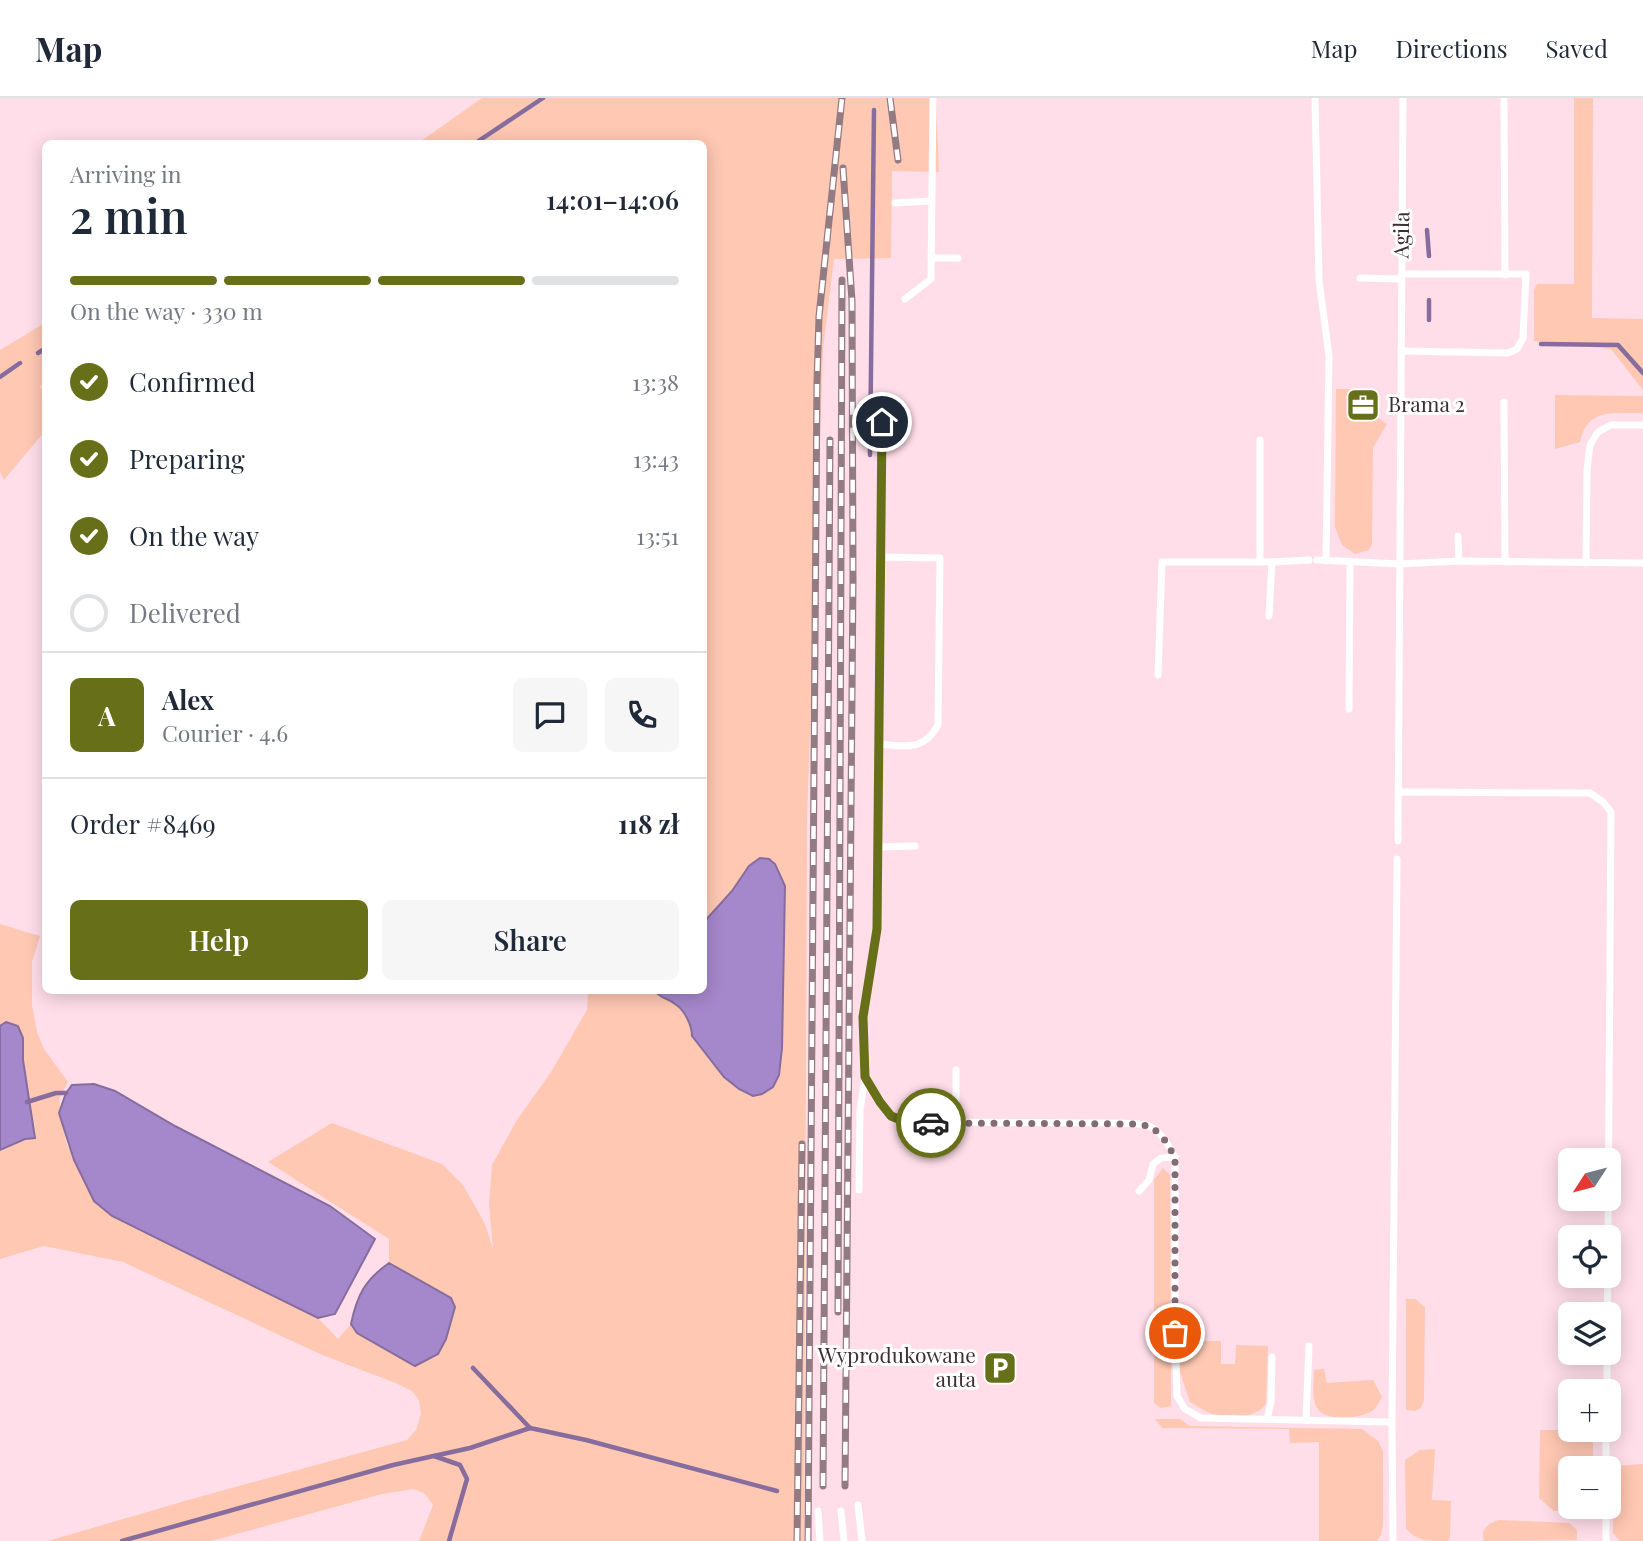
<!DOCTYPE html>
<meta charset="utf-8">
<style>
body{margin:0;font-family:"Playfair Display",serif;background:#f6f6f7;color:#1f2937;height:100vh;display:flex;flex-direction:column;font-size:26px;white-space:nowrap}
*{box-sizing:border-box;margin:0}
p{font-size:23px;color:#747a83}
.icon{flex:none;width:38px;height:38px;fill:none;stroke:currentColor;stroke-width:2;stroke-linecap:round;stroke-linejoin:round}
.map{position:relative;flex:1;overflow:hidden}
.side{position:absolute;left:42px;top:42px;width:665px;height:854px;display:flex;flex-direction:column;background:#fff;border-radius:10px;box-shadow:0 4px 18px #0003}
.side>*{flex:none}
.needle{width:46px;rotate:234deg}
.fabs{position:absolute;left:1558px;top:1050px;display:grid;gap:14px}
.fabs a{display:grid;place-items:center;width:63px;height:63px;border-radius:10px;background:#fff;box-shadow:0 4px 18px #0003;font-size:35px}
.pin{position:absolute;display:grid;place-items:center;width:60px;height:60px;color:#fff;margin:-30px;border:4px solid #fff;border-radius:50%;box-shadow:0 2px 7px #0007}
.courier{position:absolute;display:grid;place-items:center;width:70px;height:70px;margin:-35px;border:5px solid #677019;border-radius:50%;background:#fff;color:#222;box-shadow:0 2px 9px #0007}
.headline em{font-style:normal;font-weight:600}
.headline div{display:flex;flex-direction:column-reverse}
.headline{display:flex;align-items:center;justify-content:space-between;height:119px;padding:0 28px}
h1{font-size:46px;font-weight:600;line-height:52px}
.bar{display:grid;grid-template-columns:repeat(4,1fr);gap:10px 7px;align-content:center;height:84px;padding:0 28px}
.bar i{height:9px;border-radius:5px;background:#e0e1e3}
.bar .on{background:#677019}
.bar p{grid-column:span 4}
.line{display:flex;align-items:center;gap:18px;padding:0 28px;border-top:2px solid #e0e1e3}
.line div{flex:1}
.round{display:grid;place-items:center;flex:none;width:74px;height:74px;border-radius:10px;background:#f6f6f7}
ol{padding:0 28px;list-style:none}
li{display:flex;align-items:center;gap:21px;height:77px}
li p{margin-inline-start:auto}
li .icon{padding:7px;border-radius:50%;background:#677019;color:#fff;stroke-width:4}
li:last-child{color:#747a83}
li i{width:38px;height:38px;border:4px solid #e0e1e3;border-radius:50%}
.button{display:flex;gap:14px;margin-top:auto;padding:14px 28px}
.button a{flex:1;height:80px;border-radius:10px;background:#677019;color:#fff;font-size:28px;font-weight:600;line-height:80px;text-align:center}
.button a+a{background:#f6f6f7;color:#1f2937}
header{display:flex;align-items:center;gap:42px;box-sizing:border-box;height:98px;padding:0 35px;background:#fff;border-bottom:2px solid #e0e1e3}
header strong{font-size:33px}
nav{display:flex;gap:38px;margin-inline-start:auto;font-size:24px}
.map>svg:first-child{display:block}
</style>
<header>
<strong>Map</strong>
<nav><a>Map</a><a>Directions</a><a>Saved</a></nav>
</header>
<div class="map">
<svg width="1643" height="1443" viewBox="0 0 1643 1443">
<rect width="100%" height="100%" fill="#ffdeea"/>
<g fill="#fec8b3">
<path d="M482,0H936L939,74L892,73L891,160L834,161L823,251L807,721L804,1443H419L433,1407L424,1395L413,1391L382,1396L211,1443H48L188,1402L407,1342L416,1332L421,1316L419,1302L412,1293L398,1286L320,1256L123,1164L44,1148L0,1161V826L40,838L32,864V907L37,934L44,951L68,984L59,1001L66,1044L94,1104L112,1118L318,1220L338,1241L351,1226L357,1235L451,1200L389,1165V1141L268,1064L332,1025L442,1066L463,1087L485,1126L493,1151L489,1105L492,1067L517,1022L551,974L587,912L588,893H655C660,900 666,900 673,905C684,911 692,927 692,938L724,979L779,977L782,950L785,788L749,768L732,793L704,824V46L418,45Z"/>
<path d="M1574,0H1593L1592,220L1643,221V292L1611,251L1534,243V192L1537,186H1574Z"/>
<path d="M45,225V285L40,288L45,296V333L4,382L0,374V252Z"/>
<path d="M1336,291H1352V317H1373L1387,326L1373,350L1372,446L1369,452L1355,456L1342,447L1335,429Z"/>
<path d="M1555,297L1643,298V315C1617,316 1587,308 1580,344L1555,351Z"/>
<path d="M1163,1070L1170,1077L1171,1308L1161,1310L1154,1305V1082Z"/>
<path d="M1406,1201H1415L1425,1209L1424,1302L1421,1310L1415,1313L1406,1312Z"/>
<path d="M1188,1243H1221V1266H1235L1236,1247L1268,1248L1266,1305C1258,1321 1225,1322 1210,1315C1203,1312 1197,1308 1190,1304L1180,1274V1247Z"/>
<path d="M1324,1271L1327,1285L1373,1282L1382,1299C1378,1306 1376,1312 1368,1315C1355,1321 1325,1323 1317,1310C1311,1299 1314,1283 1314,1272Z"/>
<path d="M1155,1321H1180L1190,1328L1362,1331L1378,1343L1383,1353V1427L1381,1437L1377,1443H1319V1344L1290,1345L1289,1331L1162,1330Z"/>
<path d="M1540,1332H1588L1593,1335V1370H1570V1409H1592L1591,1412L1554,1413L1539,1400Z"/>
<path d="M1435,1351L1432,1402L1451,1403L1450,1440L1447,1443C1429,1443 1415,1443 1406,1430L1405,1362L1420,1352Z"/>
<path d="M1643,1366V1443H1620L1613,1435V1368Z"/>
<path d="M1499,1422L1569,1425L1577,1432V1442L1484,1443C1480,1431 1489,1425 1499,1422Z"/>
</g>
<g fill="#a587cb" stroke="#866d9e" stroke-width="2">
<path d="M760,760L769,761L775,766L785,788L782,950L779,977L773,989L762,996L753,998L739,991L724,979L692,938C692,928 685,912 675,906C668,900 661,901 655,893L704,892V824L732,793L749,768Z"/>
<path d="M6,924L18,928L23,940V962L35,1040L25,1041L0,1052V928Z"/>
<path d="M94,986L115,993L175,1028L330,1108L375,1141L335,1216L318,1220L112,1118L94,1103L74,1062L59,1015L66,995L72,987Z"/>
<path d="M389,1165L451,1200L455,1209L446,1241L438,1256L415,1268L357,1235L351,1226C357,1197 365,1182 389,1165Z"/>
</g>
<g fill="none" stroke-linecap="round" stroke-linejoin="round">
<g stroke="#866d9e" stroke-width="4.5">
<path d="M474,46L543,0"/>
<path d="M1427,132L1429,158"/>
<path d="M1429,222V202"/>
<path d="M1541,246L1618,247L1643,275"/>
<path d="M38,255L46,250"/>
<path d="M0,279L20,265"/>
<path d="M870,357L874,12"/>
<path d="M27,1004L56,995H66"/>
<path d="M473,1270L530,1330"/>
<path d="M434,1358L460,1367L467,1381L449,1443"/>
<path d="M122,1443L393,1367L470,1350L530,1330L586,1342L777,1393"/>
</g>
<g stroke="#fff" stroke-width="7">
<path d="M1315,0L1319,182L1329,258L1326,463"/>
<path d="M1504,0L1505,177"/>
<path d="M895,105L931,103"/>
<path d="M931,160H958"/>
<path d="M1360,180L1401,181"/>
<path d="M905,201L931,181L933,0"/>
<path d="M1401,253L1508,255L1517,251L1523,240L1526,176H1402"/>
<path d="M1504,304L1505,464"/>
<path d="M1260,342V464"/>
<path d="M1458,438L1459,463"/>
<path d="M882,459V297"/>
<path d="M1317,462L1400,466L1459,463L1643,465"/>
<path d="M1586,465L1587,371L1590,347L1598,334L1611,327H1643"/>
<path d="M1269,518L1272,464"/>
<path d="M1158,577L1162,464H1272L1309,462"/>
<path d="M1349,611L1350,463"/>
<path d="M878,646C905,648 923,654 938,627L940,460L882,459L877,831L863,918L865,979L891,1018L906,1024L1120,1025C1129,1026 1140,1025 1149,1028C1161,1033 1174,1053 1175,1065V1235L1177,1298L1185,1311L1201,1320L1392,1324L1393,1443"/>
<path d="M1398,694L1590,695L1603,704L1611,714L1608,1139"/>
<path d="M1398,743L1403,0"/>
<path d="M879,749L915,748"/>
<path d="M956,1025V972"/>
<path d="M859,1092L860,1012L865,980"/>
<path d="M1139,1093L1149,1082L1153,1066L1161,1060L1175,1059"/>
<path d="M1607,1216L1608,1178"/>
<path d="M1152,1236L1175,1235"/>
<path d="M1607,1293V1255"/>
<path d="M1267,1321L1271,1304L1272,1259"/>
<path d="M1306,1322L1309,1248"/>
<path d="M1392,1324L1397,761"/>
<path d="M1606,1370V1332"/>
<path d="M858,1407L862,1443"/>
<path d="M818,1413L820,1443"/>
<path d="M841,1413L844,1443"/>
<path d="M1606,1443V1409"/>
</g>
<defs>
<g id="rail">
<path d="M890,0L898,62"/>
<path d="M843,70L852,203L853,482L845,1388"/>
<path d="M838,1214L842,182"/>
<path d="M823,1388L830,342"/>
<path d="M797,1443L802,1046"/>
<path d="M808,1443L817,284L819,218L842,0"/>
</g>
</defs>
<use href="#rail" stroke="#937b84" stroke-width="7"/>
<use href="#rail" stroke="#fff" stroke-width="4.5" stroke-dasharray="13" stroke-linecap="butt"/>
</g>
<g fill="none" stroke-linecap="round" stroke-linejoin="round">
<path stroke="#826c74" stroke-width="7" stroke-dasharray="0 12.6" d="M931,1025L1138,1026L1152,1029L1164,1041L1175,1059V1235"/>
<path stroke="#677019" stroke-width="9" d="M882,324L877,831L863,919L865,979L880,1004L891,1018L906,1024L931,1025"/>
</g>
<defs>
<symbol id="office-square" viewBox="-11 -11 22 22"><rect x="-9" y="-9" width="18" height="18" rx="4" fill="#677019" stroke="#fff"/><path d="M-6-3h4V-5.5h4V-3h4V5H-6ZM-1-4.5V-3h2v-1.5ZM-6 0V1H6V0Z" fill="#fff"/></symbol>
<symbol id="parking-square" viewBox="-11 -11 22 22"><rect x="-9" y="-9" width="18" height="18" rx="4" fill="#677019" stroke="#fff"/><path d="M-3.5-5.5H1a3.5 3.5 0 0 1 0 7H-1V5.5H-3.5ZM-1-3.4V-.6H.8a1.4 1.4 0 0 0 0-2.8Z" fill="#fff"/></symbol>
</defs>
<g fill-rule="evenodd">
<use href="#office-square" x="1344" y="288" width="38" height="38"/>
<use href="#parking-square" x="981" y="1251" width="38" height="38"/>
</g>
<g text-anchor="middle" stroke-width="6" stroke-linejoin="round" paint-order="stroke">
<g font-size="21" fill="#3f2f35" stroke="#fff">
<text transform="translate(1402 137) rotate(-89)" y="7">Agila</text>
</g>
<g font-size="21" fill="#3f2f35" stroke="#fff" text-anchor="start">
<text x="1388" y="314">Brama 2</text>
<text x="976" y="1265" text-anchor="end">Wyprodukowane<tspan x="976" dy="24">auta</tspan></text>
</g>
</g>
</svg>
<div class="fabs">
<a><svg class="needle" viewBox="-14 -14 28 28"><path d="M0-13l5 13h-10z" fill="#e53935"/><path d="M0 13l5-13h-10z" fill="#747a83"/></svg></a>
<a><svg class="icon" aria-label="locate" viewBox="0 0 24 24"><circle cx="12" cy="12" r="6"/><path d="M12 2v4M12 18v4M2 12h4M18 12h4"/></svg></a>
<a><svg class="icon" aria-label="layers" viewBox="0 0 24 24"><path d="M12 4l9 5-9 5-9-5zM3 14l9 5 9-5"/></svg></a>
<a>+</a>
<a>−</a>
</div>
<div class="pin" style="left:1175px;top:1235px;background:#ea580c"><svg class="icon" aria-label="bag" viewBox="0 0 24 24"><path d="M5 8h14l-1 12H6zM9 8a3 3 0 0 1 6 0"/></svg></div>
<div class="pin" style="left:882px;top:324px;background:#1f2937"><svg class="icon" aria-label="home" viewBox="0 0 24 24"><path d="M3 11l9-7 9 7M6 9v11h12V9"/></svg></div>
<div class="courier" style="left:931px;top:1025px"><svg class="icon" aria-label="car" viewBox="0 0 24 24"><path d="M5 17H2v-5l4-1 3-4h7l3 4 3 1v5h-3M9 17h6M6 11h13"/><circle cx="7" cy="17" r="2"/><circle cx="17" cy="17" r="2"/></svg></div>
<section class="side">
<div class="headline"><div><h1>2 min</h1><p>Arriving in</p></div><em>14:01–14:06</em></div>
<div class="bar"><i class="on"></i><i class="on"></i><i class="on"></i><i></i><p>On the way · 330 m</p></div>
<ol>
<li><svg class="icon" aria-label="check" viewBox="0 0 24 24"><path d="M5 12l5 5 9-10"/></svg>Confirmed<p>13:38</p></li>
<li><svg class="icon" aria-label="check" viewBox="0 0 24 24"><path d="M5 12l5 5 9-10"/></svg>Preparing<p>13:43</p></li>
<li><svg class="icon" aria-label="check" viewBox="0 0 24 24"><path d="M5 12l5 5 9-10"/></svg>On the way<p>13:51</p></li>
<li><i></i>Delivered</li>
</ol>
<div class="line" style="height:126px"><b class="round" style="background:#677019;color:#fff">A</b><div><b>Alex</b><p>Courier · 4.6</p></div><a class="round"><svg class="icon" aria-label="chat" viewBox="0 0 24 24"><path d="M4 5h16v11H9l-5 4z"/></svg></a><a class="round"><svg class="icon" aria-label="phone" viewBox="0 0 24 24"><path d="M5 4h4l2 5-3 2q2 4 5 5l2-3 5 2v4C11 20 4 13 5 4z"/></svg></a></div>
<div class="line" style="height:91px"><div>Order #8469</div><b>118 zł</b></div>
<div class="button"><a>Help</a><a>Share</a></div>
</section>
</div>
